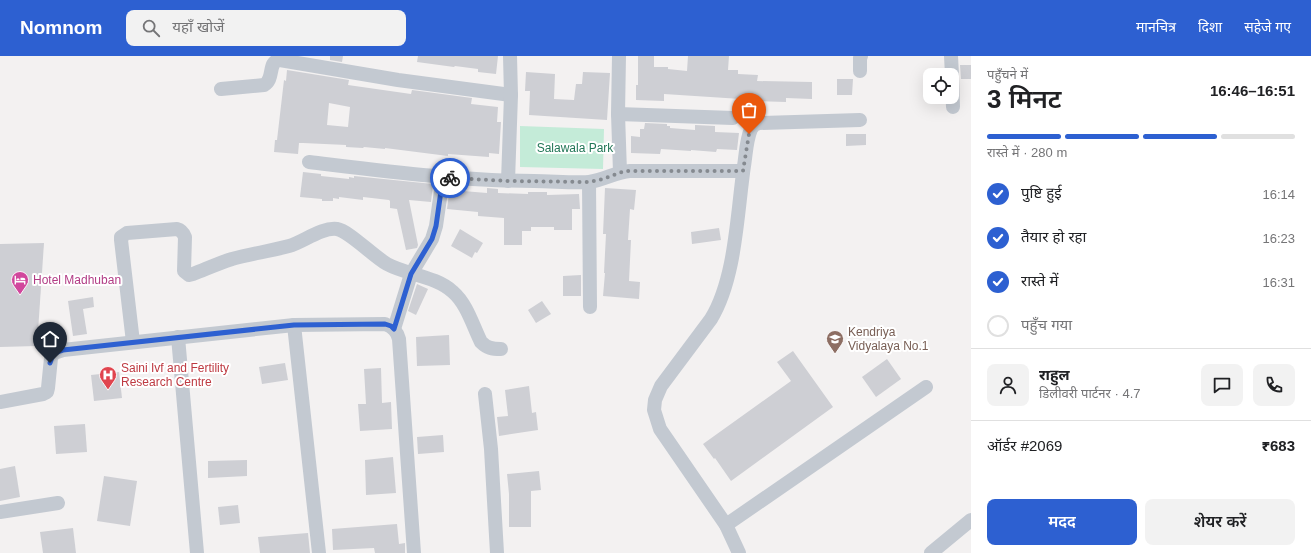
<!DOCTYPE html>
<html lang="hi">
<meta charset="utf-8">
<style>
body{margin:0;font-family:Helvetica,"Noto Sans Devanagari",sans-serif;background:#f2f2f2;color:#202124;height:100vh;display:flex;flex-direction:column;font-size:15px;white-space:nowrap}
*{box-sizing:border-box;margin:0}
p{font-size:13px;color:#757577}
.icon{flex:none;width:22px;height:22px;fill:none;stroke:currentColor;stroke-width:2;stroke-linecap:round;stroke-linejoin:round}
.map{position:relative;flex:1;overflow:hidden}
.drawer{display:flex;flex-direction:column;background:#fff;width:340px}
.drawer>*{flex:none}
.buttons{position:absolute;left:923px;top:12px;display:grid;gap:8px}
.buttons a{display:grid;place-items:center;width:36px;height:36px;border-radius:8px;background:#fff;box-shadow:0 4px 16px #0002;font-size:20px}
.pin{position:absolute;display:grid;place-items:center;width:34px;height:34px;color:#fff;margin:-41px -17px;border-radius:50% 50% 50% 0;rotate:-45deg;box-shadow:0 0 4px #0007}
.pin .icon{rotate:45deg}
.courier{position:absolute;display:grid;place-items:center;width:40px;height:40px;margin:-20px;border:3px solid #2d60d1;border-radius:50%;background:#fff;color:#222;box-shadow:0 1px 5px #0007}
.overview em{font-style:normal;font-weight:600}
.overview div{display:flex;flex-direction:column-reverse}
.overview{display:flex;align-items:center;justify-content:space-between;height:68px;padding:0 16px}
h1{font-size:26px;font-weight:600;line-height:30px}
.bar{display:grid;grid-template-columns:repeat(4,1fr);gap:6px 4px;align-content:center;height:48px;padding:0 16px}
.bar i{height:5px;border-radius:3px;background:#e0e0e0}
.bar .on{background:#2d60d1}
.bar p{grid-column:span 4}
.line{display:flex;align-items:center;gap:10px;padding:0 16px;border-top:1px solid #e0e0e0}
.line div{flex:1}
.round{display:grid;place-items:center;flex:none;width:42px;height:42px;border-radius:8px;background:#f2f2f2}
ol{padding:0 16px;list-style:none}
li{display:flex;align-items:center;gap:12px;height:44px}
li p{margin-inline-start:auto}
li .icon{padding:4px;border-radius:50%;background:#2d60d1;color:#fff;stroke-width:4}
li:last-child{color:#757577}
li i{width:22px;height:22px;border:2px solid #e0e0e0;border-radius:50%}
.button{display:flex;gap:8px;margin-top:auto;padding:8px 16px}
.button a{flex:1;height:46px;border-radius:8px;background:#2d60d1;color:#fff;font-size:16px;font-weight:600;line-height:46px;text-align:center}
.button a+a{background:#f2f2f2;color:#202124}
header{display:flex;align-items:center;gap:24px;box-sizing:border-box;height:56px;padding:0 20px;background:#2d60d1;color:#fff}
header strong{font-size:19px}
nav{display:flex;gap:22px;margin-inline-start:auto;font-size:14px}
.search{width:280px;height:36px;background:#f2f2f2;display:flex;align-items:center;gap:10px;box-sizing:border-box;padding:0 14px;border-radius:8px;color:#757577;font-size:15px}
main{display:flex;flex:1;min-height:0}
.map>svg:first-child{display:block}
</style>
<header>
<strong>Nomnom</strong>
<div class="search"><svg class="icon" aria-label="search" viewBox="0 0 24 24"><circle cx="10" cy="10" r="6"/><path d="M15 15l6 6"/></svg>यहाँ खोजें</div>
<nav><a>मानचित्र</a><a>दिशा</a><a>सहेजे गए</a></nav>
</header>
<main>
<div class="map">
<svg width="971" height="497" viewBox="0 0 971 497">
<rect width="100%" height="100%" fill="#f3f1f1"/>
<path fill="#c4ebd8" d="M520,70L604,73L603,113L520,111Z"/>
<g fill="#cecfd4" fill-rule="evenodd">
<path d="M330,0H343L342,6L330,4Z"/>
<path d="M418,0H498L496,18L478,16V13L455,10L454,11L417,6Z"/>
<path d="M638,0H654V11H668V13L687,15L688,0H729L728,14H738V18L758,19L757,25L812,26V43L786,42V46L756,45V47L741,46V43L664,38V45L636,44V29H638Z"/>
<path d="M960,9H971V23H961Z"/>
<path d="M287,14L349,24L348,29L411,38L412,34L472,42L471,48L498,51L497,66H501L499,98L489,97V101L448,98V100L385,92V93L364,91L363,92L346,91V89L303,87H299L298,98L274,96L275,84H277L284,24L286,25ZM329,47L350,51L348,71L327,69Z"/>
<path d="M526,16L555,18L554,43L574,44L576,28H582L583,16L610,17L607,64L529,59L530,35H525Z"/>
<path d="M837,23H853L852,39H837Z"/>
<path d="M645,67L667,68V70H670V72L695,74V69L715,70V76L739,77L737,94L717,93L716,96L691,94V95L661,93L660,98L631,97V80L640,81V73H644Z"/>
<path d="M846,78H866V89L846,90Z"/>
<path d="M303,116L321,118V120L349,123V121L354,122V120L433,128L431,146L409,144L418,189L417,192L406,194L397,153L390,152V145L389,144L363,141V144L339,141V143L333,142V145H322V143L300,141Z"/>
<path d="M450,130L464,131L463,135L487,137V132L498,133V137L528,138V136H547V139L579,138L580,153H572V174H554V171H531V175H522V189H504V162L478,160V156L447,153Z"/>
<path d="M605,132L636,134L634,154L630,153L628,184H631L629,225L640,226L639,243L603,240L605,217H604L606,178H603Z"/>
<path d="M719,172L721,184L692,188L691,176Z"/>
<path d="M460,173L483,187L477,197L475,196L472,202L451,190Z"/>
<path d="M44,187L37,290L0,291V188Z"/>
<path d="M581,219V240H563V220Z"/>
<path d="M417,228L428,233L416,259L408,255Z"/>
<path d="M93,241L94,251L83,253L87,278L73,280L68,245Z"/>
<path d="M542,245L551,258L536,267L528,254Z"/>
<path d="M449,279L450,309L417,310L416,281Z"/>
<path d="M793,295L833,351L731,425L715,402L714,403L703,388L791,325L777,306Z"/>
<path d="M887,303L901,323L876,341L862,321Z"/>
<path d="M285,307L288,324L262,328L259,311Z"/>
<path d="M381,312L382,347L391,346L392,373L360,375L358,348H366L364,313Z"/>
<path d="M119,316L122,342L94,345L91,319Z"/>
<path d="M529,330L532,357L536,356L538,374L499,380L497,361L508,360L505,334Z"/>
<path d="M85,368L87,396L56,398L54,370Z"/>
<path d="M443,379L444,396L418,398L417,381Z"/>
<path d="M393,401L396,437L366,439L365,404Z"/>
<path d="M247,404V420L208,422V405Z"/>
<path d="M15,410L20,441L0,445V413Z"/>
<path d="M539,415L541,434L531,435V471H509V438L507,418Z"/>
<path d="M104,420L137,425L130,470L97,465Z"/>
<path d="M238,449L240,467L220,469L218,451Z"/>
<path d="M397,468L399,488L405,487V497H375L374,492L333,494L332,473Z"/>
<path d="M73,472L76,497H43L40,476Z"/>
<path d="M308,477L310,497H260L258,481Z"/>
</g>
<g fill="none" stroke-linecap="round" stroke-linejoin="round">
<g stroke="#c3c9d1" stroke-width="14">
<path d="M619,0L618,58L620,116"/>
<path d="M951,0L952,19"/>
<path d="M860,15V2L861,0"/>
<path d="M952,21L953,51"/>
<path d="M221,33L264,29C275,23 267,5 280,4L398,24L511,39"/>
<path d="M618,58L733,62"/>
<path d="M309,106C384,115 459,125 534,125C552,125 571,127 589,126C604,124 616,116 630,115H743"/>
<path d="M508,125L511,39L510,0"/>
<path d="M589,126L590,251"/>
<path d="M294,269L319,497"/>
<path d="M394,273L411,218L432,183L436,170L443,121"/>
<path d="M178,281L197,497"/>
<path d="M133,286L121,184V181L127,177L177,173C181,174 183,176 185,181L184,215L189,219L193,218C206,213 219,207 232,203C251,198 270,195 289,190C303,186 322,171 337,173C349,175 373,200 387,208C407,219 436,220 453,236C467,248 473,270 481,286C487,292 492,293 501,293"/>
<path d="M485,338L491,393L497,497"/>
<path d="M0,346L43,338L47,336L48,332L51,302L54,297L63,294L294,269L385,268C393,271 397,275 399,283L414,497"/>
<path d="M0,456L58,447"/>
<path d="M726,469L926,331"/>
<path d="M739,497L726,469L660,373L654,354L655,344L661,330L711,263C736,222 737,157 744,110C746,98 746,85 751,73L754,69L759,67L860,64"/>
<path d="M931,497L971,464"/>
</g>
</g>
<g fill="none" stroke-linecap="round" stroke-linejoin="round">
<path stroke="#858a90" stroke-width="4" stroke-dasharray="0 7.2" d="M450,122L508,125L589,126L603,123L625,115H743L749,78"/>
<path stroke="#2d60d1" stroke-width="5" d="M50,307C52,299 55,296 63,294L294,269L385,268L391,270L394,273L411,218L432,183L436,170L443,121L450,122"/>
</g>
<defs>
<symbol id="hotel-pin" viewBox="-11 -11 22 30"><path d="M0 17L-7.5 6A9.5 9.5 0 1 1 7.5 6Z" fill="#d1479c" stroke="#fff"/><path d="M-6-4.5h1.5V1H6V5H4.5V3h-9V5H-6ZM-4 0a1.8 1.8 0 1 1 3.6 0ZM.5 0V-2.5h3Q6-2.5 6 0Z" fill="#fff"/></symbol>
<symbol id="school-pin" viewBox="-11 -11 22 30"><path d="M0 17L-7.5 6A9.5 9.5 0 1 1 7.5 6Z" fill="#8d6e63" stroke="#fff"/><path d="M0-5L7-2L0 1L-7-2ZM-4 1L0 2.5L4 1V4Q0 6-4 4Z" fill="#fff"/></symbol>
<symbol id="hospital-pin" viewBox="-11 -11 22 30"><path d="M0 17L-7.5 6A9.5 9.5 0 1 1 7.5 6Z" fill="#e0444e" stroke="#fff"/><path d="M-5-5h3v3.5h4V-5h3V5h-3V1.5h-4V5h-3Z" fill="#fff"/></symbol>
</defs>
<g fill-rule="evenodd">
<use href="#hotel-pin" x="10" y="214" width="20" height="27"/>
<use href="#school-pin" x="825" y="273" width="20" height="27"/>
<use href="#hospital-pin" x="98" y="309" width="20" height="27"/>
</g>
<g text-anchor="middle" stroke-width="4" stroke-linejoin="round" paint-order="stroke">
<g font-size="12" fill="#227757" stroke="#fff">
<text x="575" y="96">Salawala Park</text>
</g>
<g font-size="12" fill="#b23c85" stroke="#fff" text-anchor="start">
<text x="33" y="228">Hotel Madhuban</text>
</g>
<g font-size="12" fill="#785e54" stroke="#fff" text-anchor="start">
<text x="848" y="280">Kendriya<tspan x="848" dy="14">Vidyalaya No.1</tspan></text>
</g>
<g font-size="12" fill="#be3a42" stroke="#fff" text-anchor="start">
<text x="121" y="316">Saini Ivf and Fertility<tspan x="121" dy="14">Research Centre</tspan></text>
</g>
</g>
</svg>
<div class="buttons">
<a><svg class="icon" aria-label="locate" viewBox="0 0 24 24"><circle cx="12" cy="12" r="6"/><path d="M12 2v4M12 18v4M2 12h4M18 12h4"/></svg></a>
</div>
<div class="pin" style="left:749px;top:78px;background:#ea580c"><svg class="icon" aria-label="bag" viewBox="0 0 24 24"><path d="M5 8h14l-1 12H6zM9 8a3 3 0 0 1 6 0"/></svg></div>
<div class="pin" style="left:50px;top:307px;background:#1f2937"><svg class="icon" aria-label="home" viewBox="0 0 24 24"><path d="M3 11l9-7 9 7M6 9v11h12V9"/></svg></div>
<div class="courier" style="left:450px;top:122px"><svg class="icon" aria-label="bike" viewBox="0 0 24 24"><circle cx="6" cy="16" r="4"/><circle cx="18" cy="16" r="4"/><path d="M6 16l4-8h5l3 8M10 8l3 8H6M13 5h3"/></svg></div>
</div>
<section class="drawer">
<div class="overview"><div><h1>3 मिनट</h1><p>पहुँचने में</p></div><em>16:46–16:51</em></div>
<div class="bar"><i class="on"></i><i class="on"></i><i class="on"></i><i></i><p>रास्ते में · 280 m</p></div>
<ol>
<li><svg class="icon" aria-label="check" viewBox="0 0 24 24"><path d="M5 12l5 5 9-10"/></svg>पुष्टि हुई<p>16:14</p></li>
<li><svg class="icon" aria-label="check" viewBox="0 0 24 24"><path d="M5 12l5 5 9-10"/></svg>तैयार हो रहा<p>16:23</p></li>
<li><svg class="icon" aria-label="check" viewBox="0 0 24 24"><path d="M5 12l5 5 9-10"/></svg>रास्ते में<p>16:31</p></li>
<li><i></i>पहुँच गया</li>
</ol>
<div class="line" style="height:72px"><a class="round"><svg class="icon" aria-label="person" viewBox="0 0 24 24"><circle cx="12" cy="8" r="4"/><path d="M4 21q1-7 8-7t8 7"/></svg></a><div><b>राहुल</b><p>डिलीवरी पार्टनर · 4.7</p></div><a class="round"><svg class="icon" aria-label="chat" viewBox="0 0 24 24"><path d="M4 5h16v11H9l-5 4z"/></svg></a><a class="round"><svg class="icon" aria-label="phone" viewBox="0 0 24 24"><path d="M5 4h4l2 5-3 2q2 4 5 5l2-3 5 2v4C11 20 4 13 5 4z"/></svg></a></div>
<div class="line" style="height:52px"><div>ऑर्डर #2069</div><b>₹683</b></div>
<div class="button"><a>मदद</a><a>शेयर करें</a></div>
</section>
</main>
